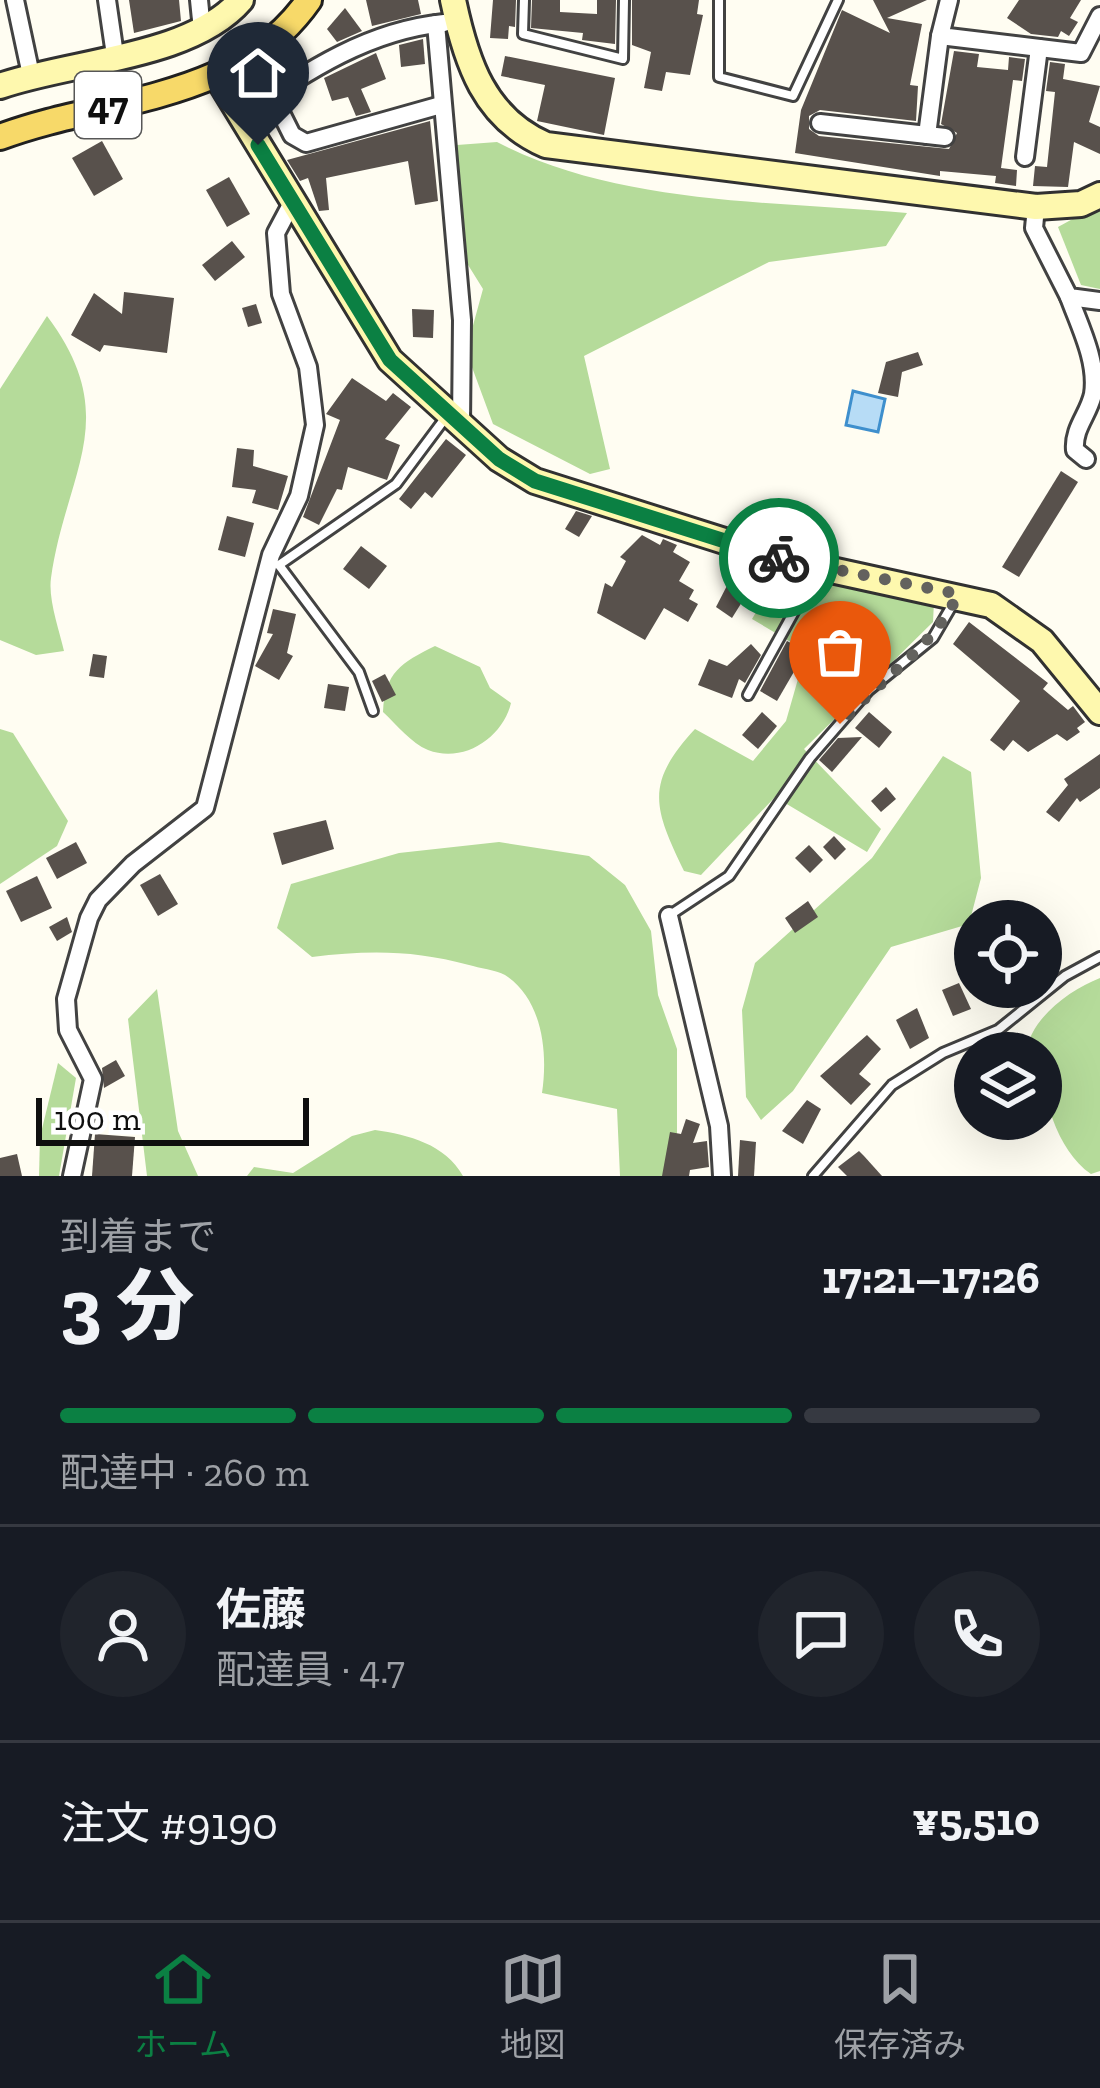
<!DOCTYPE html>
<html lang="ja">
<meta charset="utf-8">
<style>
body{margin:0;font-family:"Zilla Slab","Noto Sans JP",serif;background:#20242c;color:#f1f3f6;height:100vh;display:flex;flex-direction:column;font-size:45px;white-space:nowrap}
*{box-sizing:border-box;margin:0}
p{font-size:39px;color:#9ea1a6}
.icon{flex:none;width:66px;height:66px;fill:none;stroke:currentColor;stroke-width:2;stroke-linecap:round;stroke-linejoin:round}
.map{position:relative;height:1176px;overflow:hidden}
.side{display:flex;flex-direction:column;background:#171b24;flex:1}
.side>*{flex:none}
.tools{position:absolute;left:954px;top:900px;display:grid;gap:24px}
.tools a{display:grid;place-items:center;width:108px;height:108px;border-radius:50%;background:#171b24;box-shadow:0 12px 48px #0002;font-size:60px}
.scale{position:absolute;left:36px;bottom:30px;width:273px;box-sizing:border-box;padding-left:12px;border:6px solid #0f0f0f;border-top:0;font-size:33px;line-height:42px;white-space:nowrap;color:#0f0f0f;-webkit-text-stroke:9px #fff;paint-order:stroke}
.pin{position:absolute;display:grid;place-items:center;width:102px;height:102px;color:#fff;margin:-123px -51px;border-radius:50% 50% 50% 0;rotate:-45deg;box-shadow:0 0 12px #0007}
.pin .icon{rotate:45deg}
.courier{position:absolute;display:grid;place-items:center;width:120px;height:120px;margin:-60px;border:9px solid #0b8043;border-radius:50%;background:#fff;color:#222;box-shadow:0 3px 15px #0007}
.head em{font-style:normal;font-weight:800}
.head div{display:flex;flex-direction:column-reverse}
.head{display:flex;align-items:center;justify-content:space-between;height:204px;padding:0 60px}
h1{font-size:78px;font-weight:800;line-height:90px}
.bar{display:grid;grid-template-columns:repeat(4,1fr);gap:18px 12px;align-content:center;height:144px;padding:0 60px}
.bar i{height:15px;border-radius:9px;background:#363941}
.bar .on{background:#0b8043}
.bar p{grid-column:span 4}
.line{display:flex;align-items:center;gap:30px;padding:0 60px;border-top:3px solid #363941}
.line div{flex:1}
.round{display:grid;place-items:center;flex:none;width:126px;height:126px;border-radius:63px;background:#20242c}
.tab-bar{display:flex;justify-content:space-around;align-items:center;height:168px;border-top:3px solid #363941;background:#171b24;font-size:33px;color:#9ea1a6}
.tab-bar a{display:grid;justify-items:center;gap:6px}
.tab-bar .on{color:#0b8043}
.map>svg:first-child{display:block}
</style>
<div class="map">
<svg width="1100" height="1176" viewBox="0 0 1100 1176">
<rect width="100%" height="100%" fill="#fffdf2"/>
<g fill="#b5db9a">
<path d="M497,142C618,205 773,201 907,213L886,246L769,262L584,356L610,469L590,474L493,424L466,351L483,289L465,260L457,145Z"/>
<path d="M1100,204V289L1081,285L1058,227Z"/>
<path d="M47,316C124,419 66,471 51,578C48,599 59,629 64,651L36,655L0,640V389Z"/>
<path d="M780,571L934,602L933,622L804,749L881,829L867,852L775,797L701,875L684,871C654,808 644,784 695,729L753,761L786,721L806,651L752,619Z"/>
<path d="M435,646L480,667L490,688L511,703C503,737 464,764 428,750C411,743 397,725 383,712C385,672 401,663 435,646Z"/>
<path d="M0,729L13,733L68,821L57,846L0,884Z"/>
<path d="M943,756L971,772L981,878L969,924L891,947L793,1091L761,1120L746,1097L742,1010L755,963L872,858Z"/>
<path d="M499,842L589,856L625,885L651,931L658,995L677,1049V1176H620L617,1109L542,1093C548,1053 543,1000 505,975C496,970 479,968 469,965C414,950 368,950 312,957L277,928L291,884L399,853Z"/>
<path d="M1100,978V1171L1091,1174C1056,1150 1041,1093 1041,1053H1026C1030,1019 1069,990 1100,978Z"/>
<path d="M157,989L178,1131L198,1176H147L128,1019Z"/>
<path d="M58,1063L76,1078L59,1176H39L40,1137Z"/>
<path d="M375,1130C409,1135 445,1144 463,1176H247L254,1167L293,1173L352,1136Z"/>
</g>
<path fill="#b7dcf6" stroke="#3e8fcd" stroke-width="3" d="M853,391L885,399L878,432L846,425Z"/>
<g fill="#58514c">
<path d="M129,0H179L181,21L134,33Z"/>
<path d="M366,0H418L421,14L372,26Z"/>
<path d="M493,0H516L515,27L509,26L508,39L490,38Z"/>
<path d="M532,0H560V12L597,14V0H616L615,44L582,40L583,33L531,28Z"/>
<path d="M632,0H699L697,14L703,15L690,75L666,72L662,91L644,88L651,52L632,45Z"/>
<path d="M873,0H927L887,18L922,24L910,85L918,86L916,121L820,110L809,116V129L819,136L949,149L957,133L941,124L954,51L979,54L977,67L1008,70L1009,57L1025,59L1022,81L1013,80L1001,168L1017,170L1016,186L995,183L996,176L940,171V176L795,153L801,110L842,10L890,33Z"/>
<path d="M1019,0H1081L1070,18L1078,22L1069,36L1061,31L1058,37L1031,34L1007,18Z"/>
<path d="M345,8L362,31L337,42L327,29Z"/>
<path d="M423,39L425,64L401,67L399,45Z"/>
<path d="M376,53L386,79L361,89L371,112L356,116L348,97L332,101L324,78Z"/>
<path d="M505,56L615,78L604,135L537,121L545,85L501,76Z"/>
<path d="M1050,62L1065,64L1063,79L1100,86L1089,122L1100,127V154L1074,142L1068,187L1033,186L1035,166L1047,167L1055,92L1046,91Z"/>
<path d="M430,121L438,201L415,205L408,161L326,178L329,210L319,211L308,178L300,181L287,160Z"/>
<path d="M102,141L123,179L94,196L72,158Z"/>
<path d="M229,177L250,214L227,227L206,190Z"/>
<path d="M232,241L245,257L215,281L202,265Z"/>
<path d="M124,292L174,298L167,353L104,345L100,352L71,335L94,293L122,314Z"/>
<path d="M256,304L262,323L248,327L242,308Z"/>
<path d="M412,309L434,310L433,338L413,337Z"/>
<path d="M918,352L923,365L902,372L898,397L878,393L886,362Z"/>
<path d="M352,378L386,401L393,393L411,407L385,439L400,445L387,480L348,467L342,490L337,489L319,525L303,517L340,420L326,414Z"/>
<path d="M446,439L466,455L432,498L425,492L411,509L399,499Z"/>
<path d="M237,448L254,450L253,466L288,476L278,510L252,503L256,490L232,487Z"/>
<path d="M1061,471L1078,482L1019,577L1002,567Z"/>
<path d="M576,511L592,516L579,537L565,529Z"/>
<path d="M227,516L254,523L245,557L218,550Z"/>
<path d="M642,535L660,545L663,539L677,545L673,552L690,562L679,581L694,590L689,599L698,604L688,622L664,608L645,640L597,613L605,583L612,587L626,561L620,557Z"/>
<path d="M361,546L387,566L369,589L343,569Z"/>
<path d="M733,574L752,586L732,618L716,607Z"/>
<path d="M273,609L296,614L287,653L293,656L279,680L255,666L273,634L267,633Z"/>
<path d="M969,622L1048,683L1043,689L1068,710L1073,706L1085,722L1077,728L1080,732L1067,741L1057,734L1028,752L1013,740L1004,751L990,740L1020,701L953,644Z"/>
<path d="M787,641L806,651L777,701L760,691Z"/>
<path d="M751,644L761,655L745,683L739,679L732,698L698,685L709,659L727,666Z"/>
<path d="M93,654L107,656L104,678L89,676Z"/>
<path d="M385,674L396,695L382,702L372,681Z"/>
<path d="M328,684L349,687L345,711L324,708Z"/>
<path d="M762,712L777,726L758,749L742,735Z"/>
<path d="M869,712L892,732L879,748L855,728Z"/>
<path d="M862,737L832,772L819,760L838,738Z"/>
<path d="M1100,754V788L1080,802L1077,798L1059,822L1046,812L1068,785L1064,779Z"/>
<path d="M886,787L896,799L881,812L871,801Z"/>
<path d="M326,820L334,849L282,865L273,833Z"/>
<path d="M834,836L846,849L835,860L823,847Z"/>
<path d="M76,842L87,863L57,879L46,858Z"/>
<path d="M809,845L823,860L810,873L795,858Z"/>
<path d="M160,874L178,904L158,916L140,885Z"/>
<path d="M37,876L52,908L21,922L6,891Z"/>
<path d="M808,901L818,917L795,933L785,918Z"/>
<path d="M67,917L72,932L57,941L49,927Z"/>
<path d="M959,983L971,1009L953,1016L942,990Z"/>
<path d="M917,1008L929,1038L910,1049L896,1020Z"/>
<path d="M867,1035L881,1049L859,1074L871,1084L851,1105L820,1076Z"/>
<path d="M116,1060L125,1076L104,1088L102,1068Z"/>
<path d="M807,1100L821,1109L803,1144L782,1131Z"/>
<path d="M686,1119L700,1124L693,1143L707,1141L709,1167L690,1170L689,1176H662L670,1132L681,1134Z"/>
<path d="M95,1134L135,1137L132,1176H92Z"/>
<path d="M740,1140L756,1142L754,1176H738Z"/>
<path d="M859,1151L864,1156L882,1176H847L838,1167Z"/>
<path d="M17,1154L22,1176H0V1158Z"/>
</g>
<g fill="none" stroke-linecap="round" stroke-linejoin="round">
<defs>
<g id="lane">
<path d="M524,0L523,34L623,59L624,0"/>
<path d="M719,0V77L793,96L838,0"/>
<path d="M279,565L396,484L446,417"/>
<path d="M279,565L359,672L373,711"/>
<path d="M748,695L817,570"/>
<path d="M670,915L729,876L810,758L869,690L933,638L954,602"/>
<path d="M813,1176L892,1085L943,1053L998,1030L1065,976L1100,957"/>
</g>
<g id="street">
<path d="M15,0L31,75"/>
<path d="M107,0L115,55"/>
<path d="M199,0L202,30"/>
<path d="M949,0L940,36L1081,53L1100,16"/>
<path d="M436,24L462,320L461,425"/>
<path d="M272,95L292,135L306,143L441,105"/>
<path d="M241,116C305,73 365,31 444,23"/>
<path d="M820,123L945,137"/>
<path d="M927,135L940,36"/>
<path d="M1025,157L1039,48"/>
<path d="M1036,207L1034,228L1069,297L1100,301"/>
<path d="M1069,297C1080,327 1098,362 1093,394C1089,414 1073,428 1075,450L1086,459"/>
<path d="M669,916L719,1126L722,1176"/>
<path d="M72,1176L93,1079L68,1030L66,999L89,918L98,900L133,864L205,808L271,555L299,496L315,425L308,367L281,294L276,233L293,201"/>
</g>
<g id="secondary">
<path d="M453,0C466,62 484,118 546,145L1036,207L1081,204L1100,195"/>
<path d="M218,78L390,360L499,459L535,481L781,559L991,605L1042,641L1100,712"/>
<path d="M0,86C71,61 191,58 241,0"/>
</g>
<path id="primary" d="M0,137C107,97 237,103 309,0"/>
</defs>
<use href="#lane" stroke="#424242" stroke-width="14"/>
<use href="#street" stroke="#424242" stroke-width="22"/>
<use href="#secondary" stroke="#313131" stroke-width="30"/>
<use href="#primary" stroke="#202020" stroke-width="30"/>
<use href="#lane" stroke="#fff" stroke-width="8"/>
<use href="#street" stroke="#fff" stroke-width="16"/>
<use href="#secondary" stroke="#fef8ae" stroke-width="24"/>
<use href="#primary" stroke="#f7d969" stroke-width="24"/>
</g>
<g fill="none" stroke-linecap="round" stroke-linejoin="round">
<path stroke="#63625e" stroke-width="12" stroke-dasharray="0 21.6" d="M779,558L958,594C933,649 879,679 840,724"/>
<path stroke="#0b8043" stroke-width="15" d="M258,145L390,360L499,459L535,481L779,558"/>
</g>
<g text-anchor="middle" stroke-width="12" stroke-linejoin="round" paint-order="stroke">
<rect fill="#fff" stroke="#575757" stroke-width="3" x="75" y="72" width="66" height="66" rx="9"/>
<g font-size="39" font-weight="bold" fill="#0f0f0f">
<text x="108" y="119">47</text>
</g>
</g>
</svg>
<div class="tools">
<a><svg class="icon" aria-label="locate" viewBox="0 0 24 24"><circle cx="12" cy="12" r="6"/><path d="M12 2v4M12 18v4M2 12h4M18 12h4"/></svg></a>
<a><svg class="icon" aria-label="layers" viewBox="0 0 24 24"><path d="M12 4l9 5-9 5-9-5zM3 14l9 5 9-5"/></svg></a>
</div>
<div class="scale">100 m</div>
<div class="pin" style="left:840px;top:724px;background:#ea580c"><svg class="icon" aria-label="bag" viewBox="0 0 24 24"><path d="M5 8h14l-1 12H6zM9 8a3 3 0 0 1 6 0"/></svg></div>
<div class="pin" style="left:258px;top:145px;background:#1f2937"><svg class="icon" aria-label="home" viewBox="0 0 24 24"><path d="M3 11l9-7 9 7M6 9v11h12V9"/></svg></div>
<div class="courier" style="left:779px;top:558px"><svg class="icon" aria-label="bike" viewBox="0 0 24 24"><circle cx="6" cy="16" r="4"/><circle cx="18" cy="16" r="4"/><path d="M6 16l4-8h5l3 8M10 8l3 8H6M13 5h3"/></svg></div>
</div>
<section class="side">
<div class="head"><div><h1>3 分</h1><p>到着まで</p></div><em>17:21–17:26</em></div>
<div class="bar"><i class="on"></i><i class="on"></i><i class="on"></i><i></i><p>配達中 · 260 m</p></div>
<div class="line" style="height:216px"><a class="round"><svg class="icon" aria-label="person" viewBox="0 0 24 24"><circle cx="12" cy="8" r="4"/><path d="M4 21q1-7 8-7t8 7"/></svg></a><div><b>佐藤</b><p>配達員 · 4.7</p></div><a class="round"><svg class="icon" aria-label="chat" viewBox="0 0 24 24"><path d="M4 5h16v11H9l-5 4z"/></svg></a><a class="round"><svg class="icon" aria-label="phone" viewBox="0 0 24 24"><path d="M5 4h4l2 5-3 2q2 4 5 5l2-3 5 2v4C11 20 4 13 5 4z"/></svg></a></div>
<div class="line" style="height:156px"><div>注文 #9190</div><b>¥5,510</b></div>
</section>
<nav class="tab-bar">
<a class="on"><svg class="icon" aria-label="home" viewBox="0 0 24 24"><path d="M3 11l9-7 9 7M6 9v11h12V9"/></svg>ホーム</a>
<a><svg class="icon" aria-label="map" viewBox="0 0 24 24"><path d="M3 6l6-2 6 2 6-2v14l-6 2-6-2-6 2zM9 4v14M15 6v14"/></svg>地図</a>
<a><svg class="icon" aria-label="saved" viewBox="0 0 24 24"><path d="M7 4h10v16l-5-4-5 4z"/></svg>保存済み</a>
</nav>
